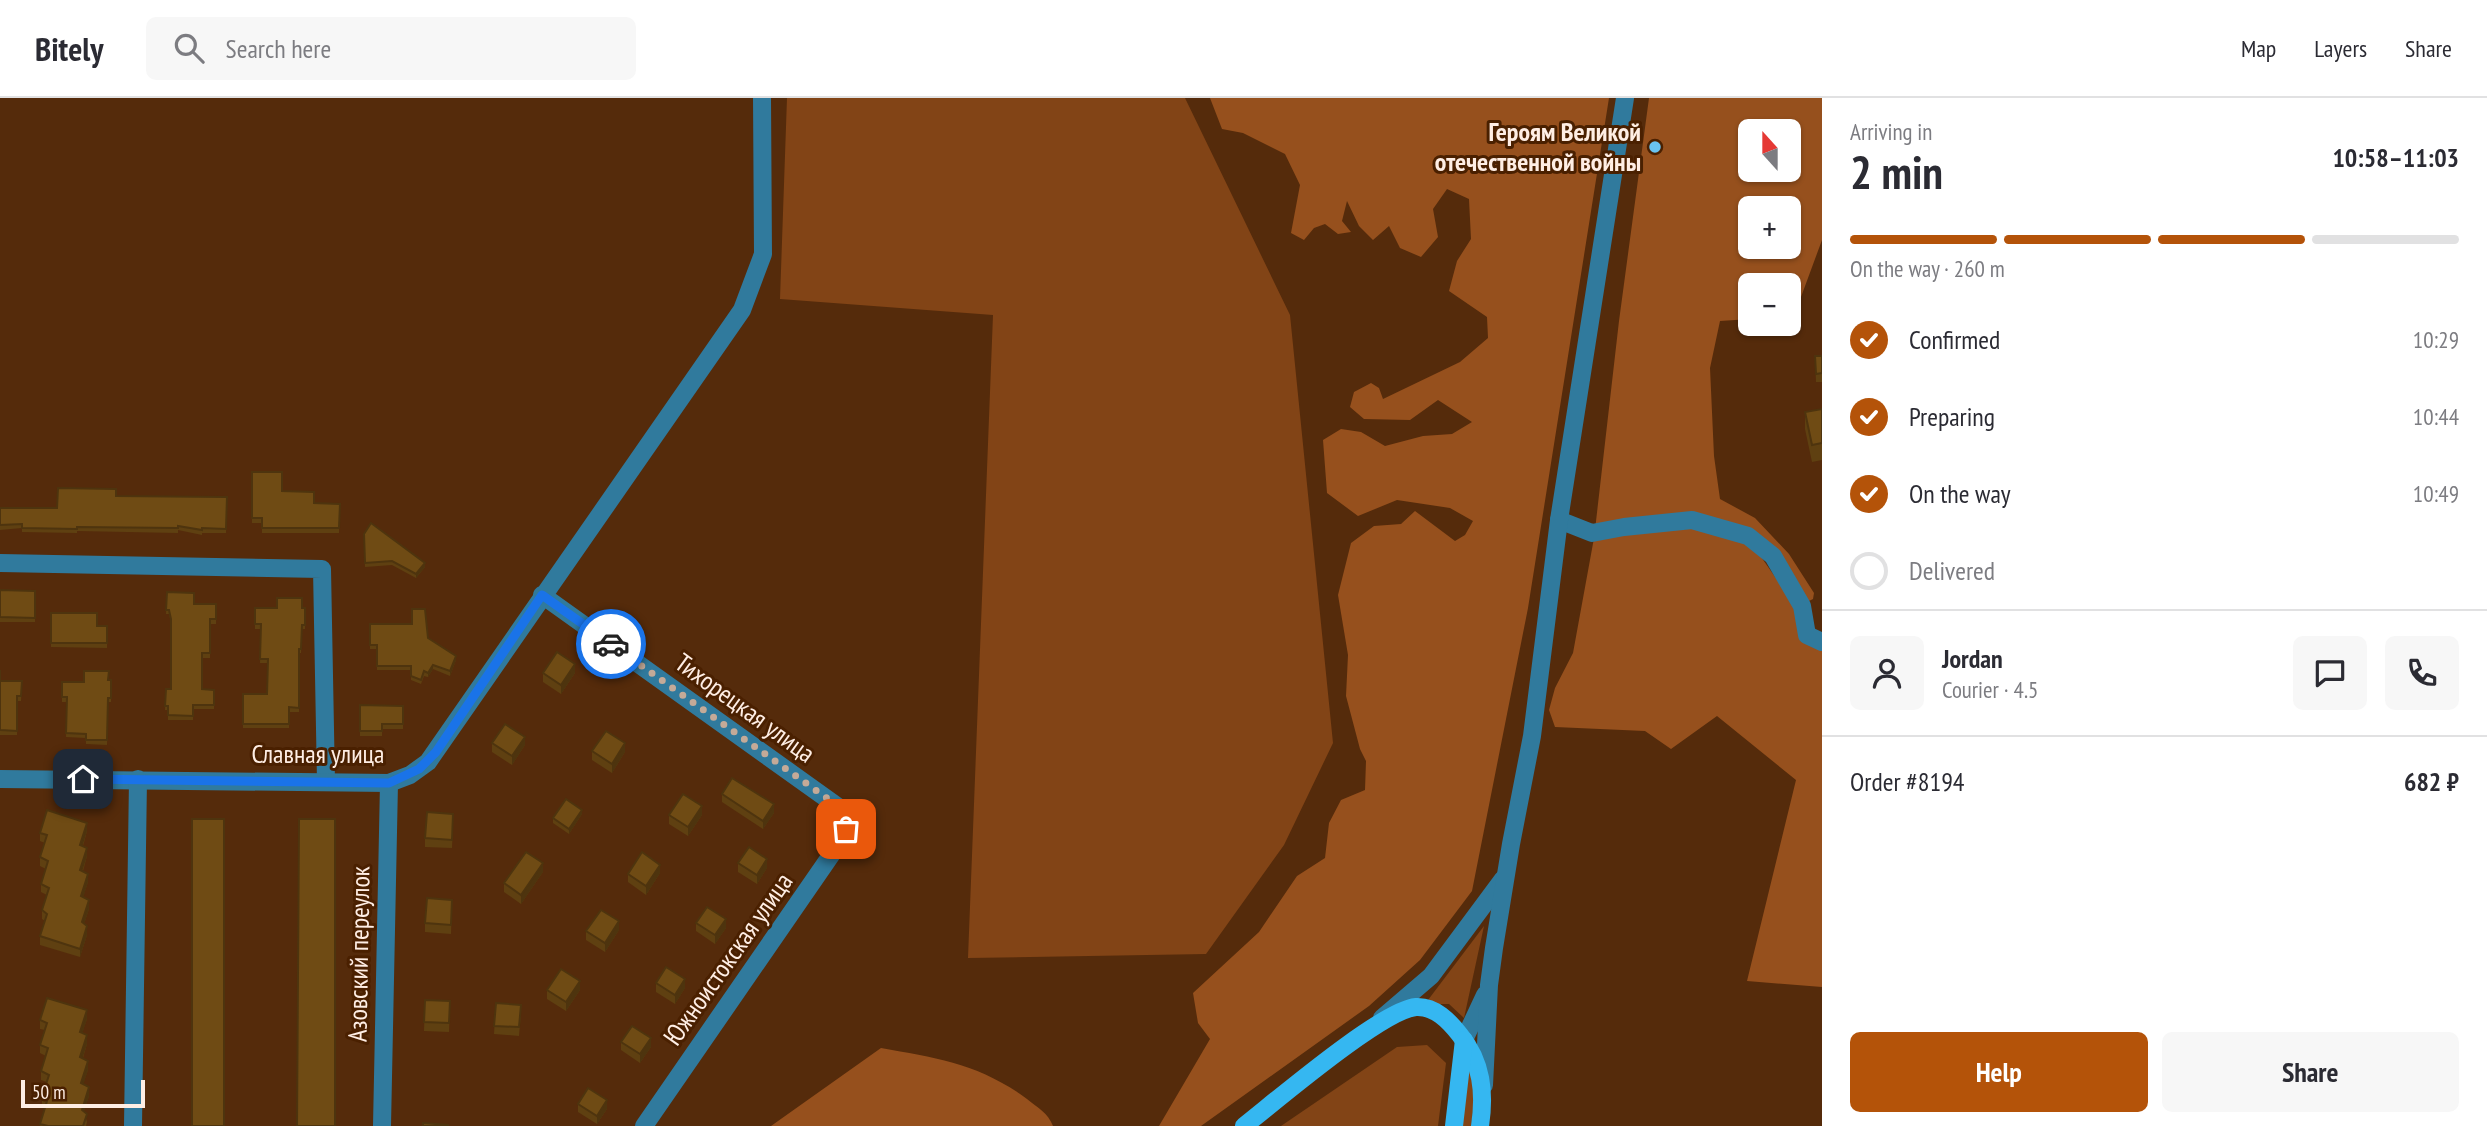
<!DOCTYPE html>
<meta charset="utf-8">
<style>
body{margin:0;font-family:"PT Sans Narrow",sans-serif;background:#f7f7f7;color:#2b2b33;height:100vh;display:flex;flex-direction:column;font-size:26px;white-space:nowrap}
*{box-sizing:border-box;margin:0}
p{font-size:23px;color:#7c7c81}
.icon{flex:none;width:38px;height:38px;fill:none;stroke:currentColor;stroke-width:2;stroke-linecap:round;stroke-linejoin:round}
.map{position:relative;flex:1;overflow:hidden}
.panel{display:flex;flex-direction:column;background:#fff;width:665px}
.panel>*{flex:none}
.needle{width:46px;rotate:339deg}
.fabs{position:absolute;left:1738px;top:21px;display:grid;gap:14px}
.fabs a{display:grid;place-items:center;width:63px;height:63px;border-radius:10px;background:#fff;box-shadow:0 2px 5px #0004;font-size:35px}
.scale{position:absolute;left:21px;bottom:18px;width:124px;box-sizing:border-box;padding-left:7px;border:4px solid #ffeee4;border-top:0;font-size:19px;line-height:24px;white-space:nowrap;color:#ffeee4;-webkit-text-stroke:5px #4a2000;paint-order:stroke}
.pin{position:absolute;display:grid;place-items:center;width:60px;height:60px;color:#fff;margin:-30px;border-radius:14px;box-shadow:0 4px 10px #0006}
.courier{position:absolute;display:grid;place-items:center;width:70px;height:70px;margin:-35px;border:5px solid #1a73e8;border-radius:50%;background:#fff;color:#222;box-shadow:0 2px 9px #0007}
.overview em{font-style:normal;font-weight:600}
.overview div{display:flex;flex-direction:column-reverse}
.overview{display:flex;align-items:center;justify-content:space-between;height:119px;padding:0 28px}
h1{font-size:46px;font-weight:600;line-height:52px}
.bar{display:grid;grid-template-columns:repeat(4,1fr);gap:10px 7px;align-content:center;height:84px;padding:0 28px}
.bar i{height:9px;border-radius:5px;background:#e1e1e2}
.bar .selected{background:#b45309}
.bar p{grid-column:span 4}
.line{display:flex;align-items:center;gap:18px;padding:0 28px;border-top:2px solid #e1e1e2}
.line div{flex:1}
.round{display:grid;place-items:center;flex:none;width:74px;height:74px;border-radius:10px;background:#f7f7f7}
ol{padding:0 28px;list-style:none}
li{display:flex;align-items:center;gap:21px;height:77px}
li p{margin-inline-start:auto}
li .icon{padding:7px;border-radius:50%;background:#b45309;color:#fff;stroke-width:4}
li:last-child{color:#7c7c81}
li i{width:38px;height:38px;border:4px solid #e1e1e2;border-radius:50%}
.action{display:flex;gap:14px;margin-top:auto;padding:14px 28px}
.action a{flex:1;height:80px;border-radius:10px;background:#b45309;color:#fff;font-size:28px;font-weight:600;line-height:80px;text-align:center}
.action a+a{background:#f7f7f7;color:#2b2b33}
header{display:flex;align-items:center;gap:42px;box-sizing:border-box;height:98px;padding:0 35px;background:#fff;border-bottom:2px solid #e1e1e2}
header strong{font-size:33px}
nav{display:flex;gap:38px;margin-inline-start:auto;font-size:24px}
.search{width:490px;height:63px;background:#f7f7f7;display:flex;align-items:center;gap:18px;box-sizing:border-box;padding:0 24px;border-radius:10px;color:#7c7c81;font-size:26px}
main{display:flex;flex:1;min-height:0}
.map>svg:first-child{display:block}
</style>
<header>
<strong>Bitely</strong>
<div class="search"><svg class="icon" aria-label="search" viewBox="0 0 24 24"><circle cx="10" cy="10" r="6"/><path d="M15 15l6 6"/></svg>Search here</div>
<nav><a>Map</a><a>Layers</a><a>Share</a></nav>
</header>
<main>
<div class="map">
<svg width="1822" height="1028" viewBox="0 0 1822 1028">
<rect width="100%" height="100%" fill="#552b0b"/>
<g fill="#824416">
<path d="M787,0H1185L1290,217L1333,645L1284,747L1206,856L968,860L993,217L780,201Z"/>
<path d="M1484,828L1464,920L1449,906H1425Z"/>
<path d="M1427,947L1446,965L1438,1028H1281L1397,949Z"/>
<path d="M1469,972L1477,985L1471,1028H1462Z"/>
</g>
<g fill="#96501d" fill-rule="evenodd">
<path d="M1210,0H1609L1528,510L1472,793L1420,862L1369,908L1201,1028H1159L1210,941L1198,925L1193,895L1259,834L1297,778L1325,760L1329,725L1341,702L1365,692L1366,663L1360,651L1346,598L1348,557L1338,497L1351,445L1374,428L1401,426L1415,413L1455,443L1465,437L1473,423L1450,410L1397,402L1358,418L1327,395L1323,342L1341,331L1361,334L1385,348L1423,338L1452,336L1472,324L1438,302L1410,322L1364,321L1350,309L1354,294L1371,285L1379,290L1383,301L1460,264L1488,240L1487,219L1449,193L1457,163L1471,141L1469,101L1447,91L1433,111L1438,139L1421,159L1400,150L1389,128L1373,142L1359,128L1347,103L1342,123L1351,134L1338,136L1325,126L1314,130L1304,142L1291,135L1300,87L1285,56L1243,35L1222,31Z"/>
<path d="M1649,0H1822V142L1794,218H1789L1788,187H1750V221L1720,223L1710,270L1714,358L1720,401L1755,420L1789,456L1814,495L1813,501L1805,505L1776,454L1695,419L1595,432L1619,223ZM1750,33H1788V72H1750ZM1750,110H1788V149H1750Z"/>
<path d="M1694,428L1750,443L1822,546V889L1747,883L1796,682L1717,618L1671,651L1645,633L1555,629L1549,612L1555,590L1573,555L1594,440Z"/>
<path d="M881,950C937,960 980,966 1027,1001C1038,1010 1048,1015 1053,1028H771Z"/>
</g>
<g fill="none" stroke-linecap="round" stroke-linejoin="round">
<g stroke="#307a9d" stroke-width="18">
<path d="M1559,422L1592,435L1624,429L1692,422L1748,438L1773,458L1802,508L1807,537L1822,544"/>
<path d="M0,465L322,471L326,684"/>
<path d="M542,497L837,708L845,721V737L644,1028"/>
<path d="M0,681L389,685L410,677L428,664L742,212L763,156L762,0"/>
<path d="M1382,920L1431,878L1503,781"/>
<path d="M1464,942L1485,897"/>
<path d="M1484,987L1489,887L1494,850L1511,746L1532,638L1559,422L1625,0"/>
<path d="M133,1028L138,681"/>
<path d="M382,1028L389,685"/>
</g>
<g stroke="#35b7f1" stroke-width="18">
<path d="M1244,1028C1276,1003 1382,912 1416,909C1435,908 1449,923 1460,937C1482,964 1485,995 1480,1028"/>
<path d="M1454,1028L1464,942"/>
</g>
</g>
<g fill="#5f4011">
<path d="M1815,258H1822V284H1816Z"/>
<path d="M1822,311V362L1812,364L1805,331V314Z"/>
<path d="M252,374L282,393L314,405L340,406L339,435H262V425H252Z"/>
<path d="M116,398L227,399L226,435H202V437L178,432V435L77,433V435L22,434V430L0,432V410H57Z"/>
<path d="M364,436L425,469L416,480L392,467L365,469Z"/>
<path d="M0,492L35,493V524H0Z"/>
<path d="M167,494L194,506H216V526H210V560H202V591L214,592V611H193V622H168V612H165L166,591H171V525L169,516H166Z"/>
<path d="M255,510H305V531H302L301,555H299V614H289V630H243V596H267L268,565H260L261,531H255Z"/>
<path d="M51,515L97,528H107V550L51,549Z"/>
<path d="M370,526L428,540L456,562L450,578L433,571L428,579L424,578L421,586L411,582V572H377V551H370Z"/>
<path d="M0,572V583H22L21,603H17V637H0Z"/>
<path d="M543,575H575L561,596L543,584Z"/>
<path d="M111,582V604H108L107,647L86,646V640L66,639L67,604H62V584H84Z"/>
<path d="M360,607L403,608V631H382V638H360Z"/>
<path d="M492,645L525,647L512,667L492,654Z"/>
<path d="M592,653L625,654L612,675L592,662Z"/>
<path d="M722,696L774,715L763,731L722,704Z"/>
<path d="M582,716L569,736L553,725V720Z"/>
<path d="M669,717H702L688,738L669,726Z"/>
<path d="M453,724L452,750L425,749V740Z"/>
<path d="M87,733L83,748L87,758L83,773L88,784L83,799L89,811L84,826L87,837L80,859L40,847V838L45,823L42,821V812L47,797L41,794V786L46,771L40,768V759L45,745L40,743V735Z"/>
<path d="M738,765L767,770L757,786L738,774Z"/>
<path d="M543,774L521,806L504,794V785Z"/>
<path d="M660,775L646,797L628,784V776Z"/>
<path d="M452,802L451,836L425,834V825Z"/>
<path d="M696,825L726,830L715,846L696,833Z"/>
<path d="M619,832L605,854L586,842V833Z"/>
<path d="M656,885L685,890L675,906L656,894Z"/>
<path d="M547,892H580L566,913L547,901Z"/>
<path d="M425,902L450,903L449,934L424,933Z"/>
<path d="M496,905L521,915L519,938L494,936Z"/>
<path d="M87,921L82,935L87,946L83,960L88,972L83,986L89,998L84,1013L87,1024L86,1028H40L45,1010L42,1008V999L47,984L41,982V973L46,958L40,955V947L45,932L40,931V922Z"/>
<path d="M621,944L651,949L640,965L621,952Z"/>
<path d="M578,1006L607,1011L597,1026L578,1014Z"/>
</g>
<g fill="#4e340e">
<path d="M425,465V469L416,480V476Z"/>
<path d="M456,558V562L450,578V573Z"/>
<path d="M575,566V575L561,596V587Z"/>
<path d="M433,567V571L428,579V575Z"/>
<path d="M525,639V647L512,667V658Z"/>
<path d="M625,645V654L612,675V666Z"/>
<path d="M774,706V715L763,731V723Z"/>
<path d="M702,708V717L688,738V729Z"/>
<path d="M582,712V716L569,736V731Z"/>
<path d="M87,725V733L80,756V747Z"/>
<path d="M87,750V758L80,780V772Z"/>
<path d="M767,761V770L757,786V777Z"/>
<path d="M543,765V774L521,806V797Z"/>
<path d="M660,767V775L646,797V788Z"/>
<path d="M88,776V784L81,807V798Z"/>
<path d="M89,802V811L82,833V824Z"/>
<path d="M726,821V830L715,846V837Z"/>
<path d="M619,823V832L605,854V845Z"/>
<path d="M87,828V837L80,859V851Z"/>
<path d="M685,881V890L675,906V897Z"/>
<path d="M580,883V892L566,913V904Z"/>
<path d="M87,912V921L80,943V934Z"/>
<path d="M87,937V946L80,968V959Z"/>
<path d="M651,940V949L640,965V956Z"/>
<path d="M88,963V972L81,994V985Z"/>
<path d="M89,989V998L82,1020V1012Z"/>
<path d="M607,1002V1011L597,1026V1018Z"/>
</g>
<g fill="#6f4b14" stroke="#4e340e" stroke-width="2">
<path d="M1815,258H1822V275L1816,276Z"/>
<path d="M1822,311V345L1812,347L1805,314Z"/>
<path d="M252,374H282V393L314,394V405L340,406L339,430H262V420H252Z"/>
<path d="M58,390L116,391V398L227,399L226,431L202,430V432L178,428V430L77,429V431L22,430V426L0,427V410H57Z"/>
<path d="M371,425L425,465L416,476L392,463L365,465L364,436Z"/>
<path d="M0,492L35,493V520L0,519Z"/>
<path d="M167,494L194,495V506H216V521H210V555H202V591L214,592V607H193V618L168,617V608H165L166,591H171V521L169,512H166Z"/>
<path d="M277,500H302V510H305V527H302L301,551H299V610L289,609V626H243V596H267L268,561H260L261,526H255V510H277Z"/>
<path d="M412,511H425L428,540L456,558L450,573L433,567L428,575L424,573L421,582L411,578V568H377V547H370V526H412Z"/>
<path d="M51,515H97V528H107V545H51Z"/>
<path d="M557,554L575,566L561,587L543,575Z"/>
<path d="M0,572V583H22L21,598H17V633L0,632Z"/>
<path d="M84,573H109L108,582H111V600H108L107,642H86V636L66,635L67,599H62V584H84Z"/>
<path d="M360,607L403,608V626H382V633H360Z"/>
<path d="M505,626L525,639L512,658L492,645Z"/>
<path d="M606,633L625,645L612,666L592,653Z"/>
<path d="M732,680L774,706L763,723L722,696Z"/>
<path d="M683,696L702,708L688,729L669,717Z"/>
<path d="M566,701L582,712L569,731L553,720Z"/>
<path d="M47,712L87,725L80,747L87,750L80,772L88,776L81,798L89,802L82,824L87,828L80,851L40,838L47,816L42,812L49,790L41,786L48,763L40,759L47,737L40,735Z"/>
<path d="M427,714L453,716L452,742L425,740Z"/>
<rect x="192" y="721" width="32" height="307"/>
<path d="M299,721H335V1028H297Z"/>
<path d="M749,749L767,761L757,777L738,765Z"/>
<path d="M526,754L543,765L521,797L504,785Z"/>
<path d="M642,754L660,767L646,788L628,776Z"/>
<path d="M427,800L452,802L451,827L425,825Z"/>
<path d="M707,809L726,821L715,837L696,825Z"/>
<path d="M601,812L619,823L605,845L586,833Z"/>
<path d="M666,869L685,881L675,897L656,885Z"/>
<path d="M561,871L580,883L566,904L547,892Z"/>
<path d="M47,900L87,912L80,934L87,937L80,959L88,963L81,985L89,989L82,1012L87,1016L83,1028H48L40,1026L47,1003L42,999L49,977L41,973L48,950L40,947L47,925L40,922Z"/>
<path d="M425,902L450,903L449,925L424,924Z"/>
<path d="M496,905L521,907L519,929L494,928Z"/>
<path d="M632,928L651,940L640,956L621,944Z"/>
<path d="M588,990L607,1002L597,1018L578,1006Z"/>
<path d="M423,1025L448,1027V1028H423Z"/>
</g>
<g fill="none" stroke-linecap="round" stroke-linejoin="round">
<path stroke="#c4aa98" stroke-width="7" stroke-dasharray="0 12.6" d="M611,546L838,708L845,721L846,731"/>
<path stroke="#1a73e8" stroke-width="9" d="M83,681L389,685L419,671L436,654L542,497L611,546"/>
</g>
<circle fill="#69c3f1" stroke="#4a2000" stroke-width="2.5" cx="1655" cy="49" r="7"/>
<g text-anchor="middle" stroke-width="6" stroke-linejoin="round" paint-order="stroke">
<g font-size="26" font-weight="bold" fill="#ffeee4" stroke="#4a2000" text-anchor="end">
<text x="1641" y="43">Героям Великой<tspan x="1641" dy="30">отечественной войны</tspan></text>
</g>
<g font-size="26" fill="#ffeee4" stroke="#4a2000">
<text transform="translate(745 610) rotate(36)" y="9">Тихорецкая улица</text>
<text x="318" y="665">Славная улица</text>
<text transform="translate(359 856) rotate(-89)" y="9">Азовский переулок</text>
<text transform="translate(728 861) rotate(-55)" y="9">Южноистокская улица</text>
</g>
</g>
</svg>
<div class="fabs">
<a><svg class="needle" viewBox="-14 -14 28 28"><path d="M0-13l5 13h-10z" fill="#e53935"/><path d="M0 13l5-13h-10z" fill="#7c7c81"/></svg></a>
<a>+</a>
<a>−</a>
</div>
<div class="scale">50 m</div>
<div class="pin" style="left:846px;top:731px;background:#ea580c"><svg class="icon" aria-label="bag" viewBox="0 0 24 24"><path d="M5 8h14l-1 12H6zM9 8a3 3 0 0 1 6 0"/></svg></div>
<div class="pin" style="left:83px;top:681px;background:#1f2937"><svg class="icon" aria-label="home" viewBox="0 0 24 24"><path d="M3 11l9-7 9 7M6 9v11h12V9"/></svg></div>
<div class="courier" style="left:611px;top:546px"><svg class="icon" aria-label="car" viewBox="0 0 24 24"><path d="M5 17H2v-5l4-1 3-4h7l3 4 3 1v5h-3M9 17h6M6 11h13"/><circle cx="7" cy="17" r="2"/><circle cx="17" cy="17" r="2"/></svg></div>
</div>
<section class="panel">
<div class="overview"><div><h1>2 min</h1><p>Arriving in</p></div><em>10:58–11:03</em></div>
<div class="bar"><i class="selected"></i><i class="selected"></i><i class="selected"></i><i></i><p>On the way · 260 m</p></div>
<ol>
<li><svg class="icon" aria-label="check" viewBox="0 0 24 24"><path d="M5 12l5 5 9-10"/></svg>Confirmed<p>10:29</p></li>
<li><svg class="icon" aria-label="check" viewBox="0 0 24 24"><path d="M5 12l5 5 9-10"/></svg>Preparing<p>10:44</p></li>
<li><svg class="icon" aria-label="check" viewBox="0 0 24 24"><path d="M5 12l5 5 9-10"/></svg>On the way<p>10:49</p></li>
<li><i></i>Delivered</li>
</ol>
<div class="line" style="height:126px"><a class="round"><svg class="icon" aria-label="person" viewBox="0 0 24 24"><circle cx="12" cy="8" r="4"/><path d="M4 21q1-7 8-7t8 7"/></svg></a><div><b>Jordan</b><p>Courier · 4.5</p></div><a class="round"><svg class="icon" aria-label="chat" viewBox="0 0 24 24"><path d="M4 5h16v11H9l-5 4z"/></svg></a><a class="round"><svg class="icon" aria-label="phone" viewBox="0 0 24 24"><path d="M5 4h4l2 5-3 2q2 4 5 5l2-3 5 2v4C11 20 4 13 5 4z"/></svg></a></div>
<div class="line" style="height:91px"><div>Order #8194</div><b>682 ₽</b></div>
<div class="action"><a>Help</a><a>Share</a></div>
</section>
</main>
